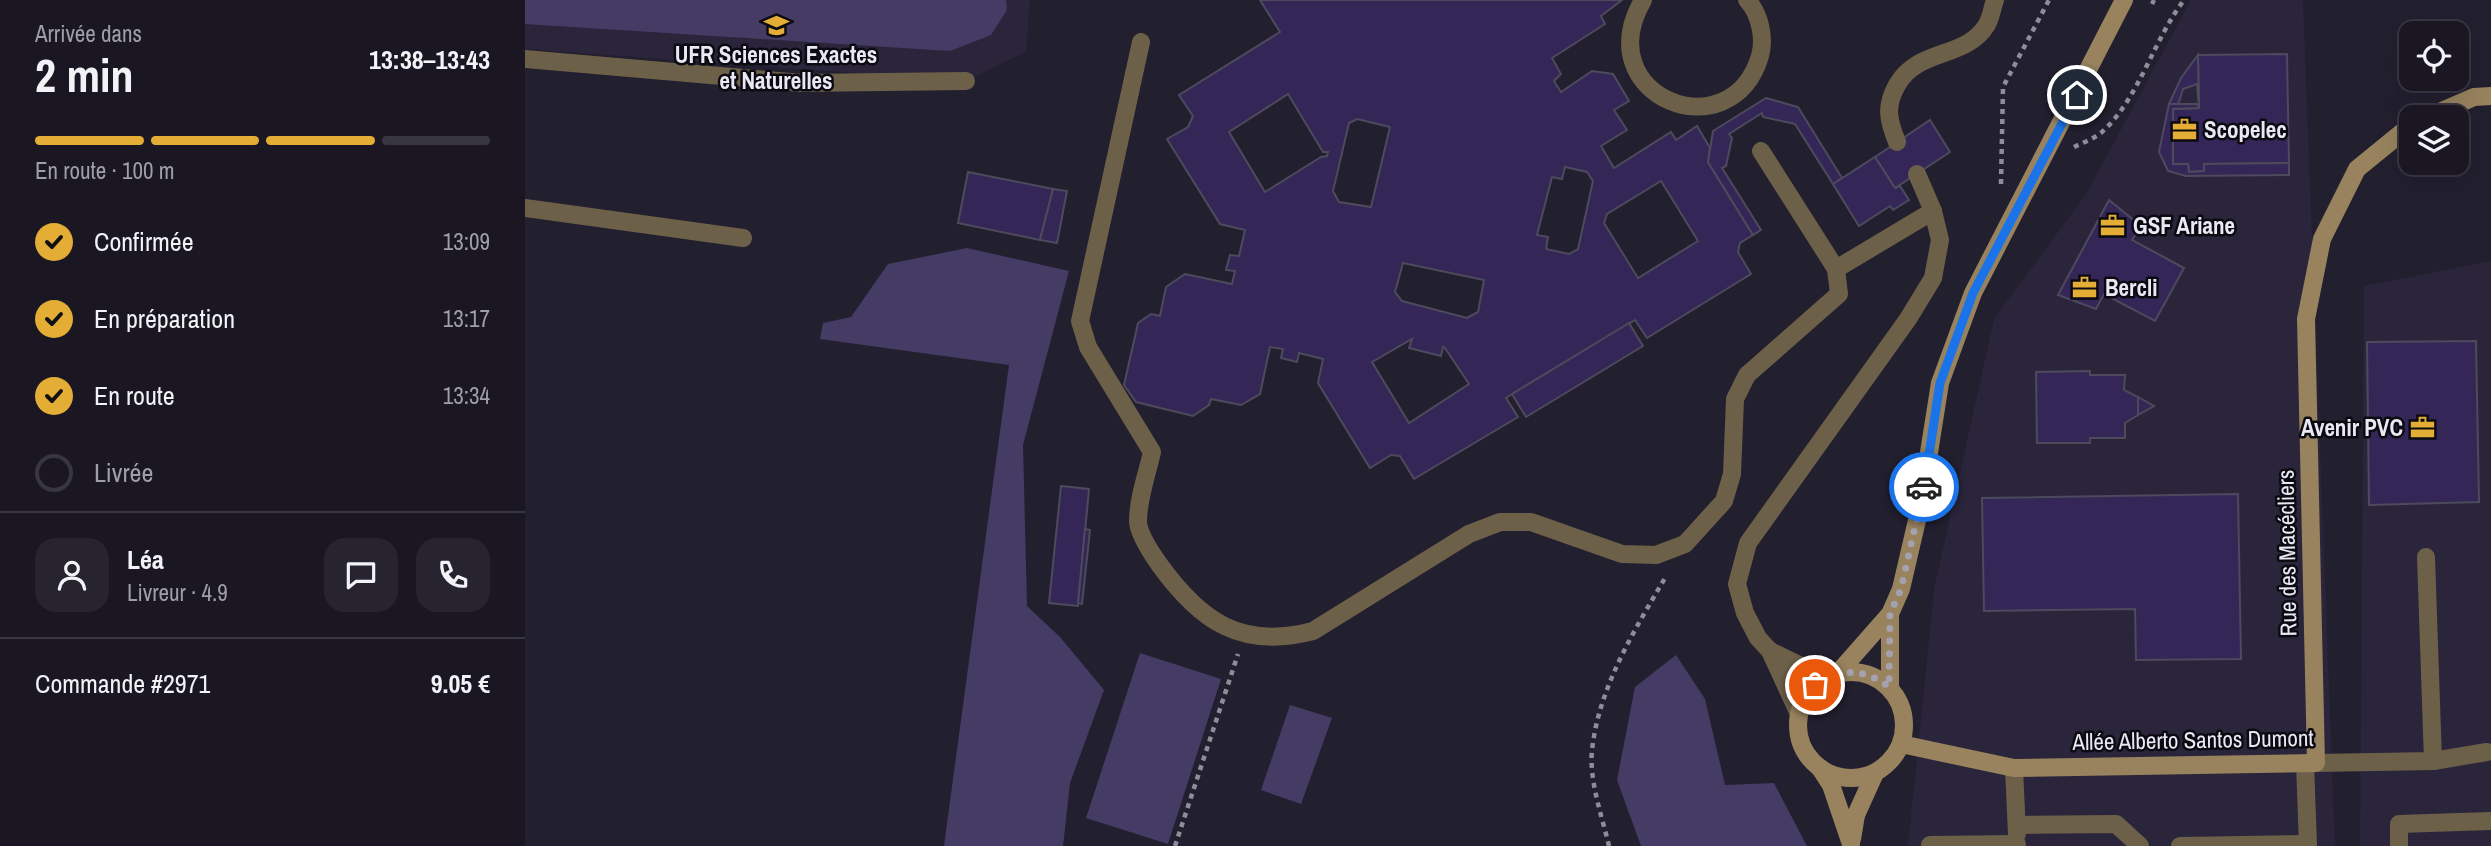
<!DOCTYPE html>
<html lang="fr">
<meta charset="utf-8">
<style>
body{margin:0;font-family:"Archivo Narrow",sans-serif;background:#272430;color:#f1f3f6;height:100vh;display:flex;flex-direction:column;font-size:26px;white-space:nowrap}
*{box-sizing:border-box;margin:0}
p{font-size:23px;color:#9f9fa6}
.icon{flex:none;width:38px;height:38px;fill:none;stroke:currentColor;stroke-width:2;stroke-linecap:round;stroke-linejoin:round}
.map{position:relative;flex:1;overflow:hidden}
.details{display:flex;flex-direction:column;background:#1a1723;width:525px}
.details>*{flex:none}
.buttons{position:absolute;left:1874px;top:21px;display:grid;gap:14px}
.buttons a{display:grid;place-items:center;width:70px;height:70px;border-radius:14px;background:#1a1723;box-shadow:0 7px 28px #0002,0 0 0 2px #383641;font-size:35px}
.pin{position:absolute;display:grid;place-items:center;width:60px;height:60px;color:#fff;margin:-30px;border:4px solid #fff;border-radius:50%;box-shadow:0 2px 7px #0007}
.courier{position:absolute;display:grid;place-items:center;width:70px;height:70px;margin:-35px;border:5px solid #1a73e8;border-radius:50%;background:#fff;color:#222;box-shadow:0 2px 9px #0007}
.headline em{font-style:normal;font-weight:700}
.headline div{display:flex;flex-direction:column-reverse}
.headline{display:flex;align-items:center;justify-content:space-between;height:119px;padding:0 35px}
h1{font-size:46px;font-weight:700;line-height:52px}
.bar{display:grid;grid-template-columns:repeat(4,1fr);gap:10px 7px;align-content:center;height:84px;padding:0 35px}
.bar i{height:9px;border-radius:5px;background:#383641}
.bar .active{background:#e4ad35}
.bar p{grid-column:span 4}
.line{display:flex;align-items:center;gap:18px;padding:0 35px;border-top:2px solid #383641}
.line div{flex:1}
.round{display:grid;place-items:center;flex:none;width:74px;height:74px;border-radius:21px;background:#272430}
ol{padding:0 35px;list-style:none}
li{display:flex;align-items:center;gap:21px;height:77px}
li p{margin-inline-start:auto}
li .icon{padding:7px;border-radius:50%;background:#e4ad35;color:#111;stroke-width:4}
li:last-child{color:#9f9fa6}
li i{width:38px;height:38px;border:4px solid #383641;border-radius:50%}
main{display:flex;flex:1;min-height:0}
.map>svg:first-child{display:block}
</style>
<main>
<section class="details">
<div class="headline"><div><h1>2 min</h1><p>Arrivée dans</p></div><em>13:38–13:43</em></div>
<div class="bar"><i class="active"></i><i class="active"></i><i class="active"></i><i></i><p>En route · 100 m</p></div>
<ol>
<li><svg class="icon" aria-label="check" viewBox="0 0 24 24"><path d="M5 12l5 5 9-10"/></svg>Confirmée<p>13:09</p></li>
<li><svg class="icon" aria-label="check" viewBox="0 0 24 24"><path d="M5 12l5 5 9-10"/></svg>En préparation<p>13:17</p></li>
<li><svg class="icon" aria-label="check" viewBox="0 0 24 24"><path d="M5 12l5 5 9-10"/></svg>En route<p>13:34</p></li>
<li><i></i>Livrée</li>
</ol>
<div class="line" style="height:126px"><a class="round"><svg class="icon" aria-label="person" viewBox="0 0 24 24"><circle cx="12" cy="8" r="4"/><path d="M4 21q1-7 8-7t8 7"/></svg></a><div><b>Léa</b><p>Livreur · 4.9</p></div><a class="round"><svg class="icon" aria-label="chat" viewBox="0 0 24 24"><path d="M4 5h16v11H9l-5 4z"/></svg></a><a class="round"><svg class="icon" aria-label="phone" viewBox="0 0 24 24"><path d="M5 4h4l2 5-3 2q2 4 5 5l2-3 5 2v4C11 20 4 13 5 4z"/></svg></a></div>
<div class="line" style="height:91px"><div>Commande #2971</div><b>9.05 €</b></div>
</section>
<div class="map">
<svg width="1966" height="846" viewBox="0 0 1966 846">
<rect width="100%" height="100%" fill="#221f2f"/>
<g fill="#2a253b">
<path d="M0,0H505L501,52L441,81L0,49Z"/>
<path d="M1666,0H1778L1810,846H1383L1409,589L1469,319L1561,194Z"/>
<path d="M1966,261V846H1835L1839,286Z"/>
</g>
<g fill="#453c65">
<path d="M0,0H481L482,10L466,35L425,51L0,24Z"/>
<path d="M442,248L544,271L498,445L502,606L535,637L579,690L545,783L538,846H419L484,365L295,339L298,323L326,317L363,264Z"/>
<path d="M615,653L696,679L643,844L561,818Z"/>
<path d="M1151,655L1180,699L1200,785L1249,783L1282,846H1116L1092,780L1110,687Z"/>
<path d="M765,705L807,718L776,804L736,790Z"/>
</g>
<g fill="#342758" stroke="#4d4a5c" stroke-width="2" fill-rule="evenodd">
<path d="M735,0H1097L1076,16L1080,24L1027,58L1036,74L1029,81L1036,92L1067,71L1088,74L1104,101L1089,110L1102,130L1076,146L1089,168L1146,132L1151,140L1172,126L1185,148L1183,162L1228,235L1215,243L1213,252L1226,274L1122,338L1110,320L989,393L981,398L993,417L889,479L875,456L866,455L845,468L793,383L798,359L774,353L772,362L756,358L758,349L745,347L735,394L716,405L686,399L684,405L668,416L611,402L599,385L613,323L626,314L635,316L641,287L660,274L707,284L710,271L701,270L705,255L714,256L720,230L695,224L642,139L663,127L668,116L654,95L755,32ZM763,94L798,152H803L802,156L796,157L740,192L704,132ZM832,119L865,127L846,207L814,202L808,191L824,123ZM1040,167L1062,172L1068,181L1053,249L1044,254L1021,249L1023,237L1012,235L1027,177L1037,179ZM1136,181L1173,241L1113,278L1079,223L1082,214ZM878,263L959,280L953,312L942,318L877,301L870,292ZM887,339L884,348L916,356L918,347L920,348L944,384L884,423L847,362Z"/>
<path d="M1762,54L1764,163L1679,164V171L1664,172L1663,164H1648V109L1674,108L1673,55Z"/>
<path d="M1673,55L1674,108L1672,84L1658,89L1653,105L1644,104L1656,78Z"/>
<path d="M1241,98L1273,107L1317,178L1308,184L1270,124L1238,117L1237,113L1204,134L1207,138L1201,166L1197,168L1236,230L1228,235L1183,162L1188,131Z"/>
<path d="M1644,104H1672L1674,108L1648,109V164H1663L1664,172L1679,171V164L1764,163V175L1661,176L1643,171L1634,152Z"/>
<path d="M1405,120L1425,152L1370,188L1350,157Z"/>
<path d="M1350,157L1370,188L1375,186L1384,200L1368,210L1365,206L1334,226L1308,184Z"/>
<path d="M443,172L528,189L515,240L433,223Z"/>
<path d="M528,189L542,191L532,243L515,240Z"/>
<path d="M1584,200L1616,226L1607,240L1659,268L1630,321L1579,294L1571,309L1533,295Z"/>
<path d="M1104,323L1118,346L1001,417L987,394Z"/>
<path d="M1951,341L1954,502L1844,505L1842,342Z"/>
<path d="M1565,371V375H1600L1599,390L1613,397V415L1600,423V438H1565V443H1512L1511,372Z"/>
<path d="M1613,397L1629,406L1613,415Z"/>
<path d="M536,486L564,489L553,606L524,603Z"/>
<path d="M1713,494L1716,659L1611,660L1610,609L1459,611L1457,498Z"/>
<path d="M560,529L565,530L557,604L553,603Z"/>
</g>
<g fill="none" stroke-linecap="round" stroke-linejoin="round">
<g stroke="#908d9b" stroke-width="4.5" stroke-dasharray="5 5" stroke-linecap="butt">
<path d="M1627,4L1629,0"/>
<path d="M1549,147C1559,142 1571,138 1578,131C1614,98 1628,41 1659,0"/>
<path d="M1476,184L1478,87L1524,0"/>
<path d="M650,846L713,654"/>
<path d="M1084,846C1077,816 1064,781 1067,750C1074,687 1109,631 1140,578"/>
</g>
<g stroke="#6d6049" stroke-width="18">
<path d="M1118,0C1062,97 1206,153 1235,56C1240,38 1235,14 1222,0"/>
<path d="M616,42L555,321L563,347L627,452C622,474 613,499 613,521C613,533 627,554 634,564C675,621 716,650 788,631L944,534L975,522H1006L1097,554L1131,555L1160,544L1199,501L1207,474L1210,399L1222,375L1314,294L1311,269L1408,211L1392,174"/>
<path d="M1372,142C1363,120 1360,106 1372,85C1393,48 1440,59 1461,26C1466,19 1467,8 1470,0"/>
<path d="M1236,151L1311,269"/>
<path d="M0,208L218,238"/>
<path d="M1901,557L1908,761"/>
<path d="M1245,651L1301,678"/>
<path d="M1274,714L1245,651L1233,638L1220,613L1212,584L1223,543L1383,319L1408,278L1415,240L1408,211"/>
<path d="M1780,763L1783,846"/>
<path d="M1489,768L1492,834"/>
<path d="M1492,825L1591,824L1615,846"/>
<path d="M1405,845L1492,844"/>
<path d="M1655,846L1783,844"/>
<path d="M1874,846V824L1966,821"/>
</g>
<g stroke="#6d6049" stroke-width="18">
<path d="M0,59L277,83L441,81"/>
<path d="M1791,763L1908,761L1962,752"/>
</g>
<g stroke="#98835e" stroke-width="18">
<path d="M1903,117L1949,97L1966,96"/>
<circle cx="1326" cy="725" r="53"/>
<path d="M1313,673L1365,614L1376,589L1396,503L1415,383L1448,293L1599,0"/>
<path d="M1365,687V614"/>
<path d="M1376,744L1489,768L1791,763L1781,319L1797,239L1832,169L1886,125"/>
<path d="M1295,768L1306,785L1326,844"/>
<path d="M1327,839L1331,815L1350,773"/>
</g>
</g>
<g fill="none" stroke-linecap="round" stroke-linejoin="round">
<path stroke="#a4a2af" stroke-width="7" stroke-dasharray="0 12.6" d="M1290,685C1316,667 1340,669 1364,687L1365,614L1376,589L1399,487"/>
<path stroke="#1a73e8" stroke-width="9" d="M1399,487L1415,383L1448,293L1552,95"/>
</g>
<defs>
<symbol id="university-bare" viewBox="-9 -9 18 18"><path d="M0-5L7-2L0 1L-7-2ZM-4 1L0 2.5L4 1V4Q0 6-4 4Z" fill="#e4ad35" stroke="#0b0a11" stroke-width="2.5" paint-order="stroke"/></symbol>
<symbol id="office-bare" viewBox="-9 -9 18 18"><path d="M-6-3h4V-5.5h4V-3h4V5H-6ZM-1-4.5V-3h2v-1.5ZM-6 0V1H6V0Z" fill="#e4ad35" stroke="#0b0a11" stroke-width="2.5" paint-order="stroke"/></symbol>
</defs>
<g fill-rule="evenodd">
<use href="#university-bare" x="234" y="8" width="35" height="35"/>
<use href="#office-bare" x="1642" y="112" width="35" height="35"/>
<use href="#office-bare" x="1570" y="208" width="35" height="35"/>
<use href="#office-bare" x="1542" y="270" width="35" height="35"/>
<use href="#office-bare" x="1880" y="410" width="35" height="35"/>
</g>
<g text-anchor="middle" stroke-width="5" stroke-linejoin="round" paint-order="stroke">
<g font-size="23" font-weight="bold" fill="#eae8f4" stroke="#0b0a11" text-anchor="start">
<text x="251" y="63" text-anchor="middle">UFR Sciences Exactes<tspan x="251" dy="26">et Naturelles</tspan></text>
<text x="1679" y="138">Scopelec</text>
<text x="1608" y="234">GSF Ariane</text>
<text x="1580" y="296">Bercli</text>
<text x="1878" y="436" text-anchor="end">Avenir PVC</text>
</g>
<g font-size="23" fill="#eae8f4" stroke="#0b0a11">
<text transform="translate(1762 553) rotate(-91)" y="8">Rue des Macécliers</text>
<text transform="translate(1668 740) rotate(-1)" y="8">Allée Alberto Santos Dumont</text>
</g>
</g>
</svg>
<div class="buttons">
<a><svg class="icon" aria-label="locate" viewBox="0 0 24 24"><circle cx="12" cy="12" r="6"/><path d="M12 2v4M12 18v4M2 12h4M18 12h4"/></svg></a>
<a><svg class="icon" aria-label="layers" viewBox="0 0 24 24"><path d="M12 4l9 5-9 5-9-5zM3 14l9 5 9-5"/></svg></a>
</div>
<div class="pin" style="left:1290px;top:685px;background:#ea580c"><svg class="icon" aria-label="bag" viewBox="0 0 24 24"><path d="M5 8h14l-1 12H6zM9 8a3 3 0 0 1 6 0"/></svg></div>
<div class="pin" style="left:1552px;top:95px;background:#1f2937"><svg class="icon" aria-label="home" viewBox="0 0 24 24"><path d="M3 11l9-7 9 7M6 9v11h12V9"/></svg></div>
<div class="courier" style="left:1399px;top:487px"><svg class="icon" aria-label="car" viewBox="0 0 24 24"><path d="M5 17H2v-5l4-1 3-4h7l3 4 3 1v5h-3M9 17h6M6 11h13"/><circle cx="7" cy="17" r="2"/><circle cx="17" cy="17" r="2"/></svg></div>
</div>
</main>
